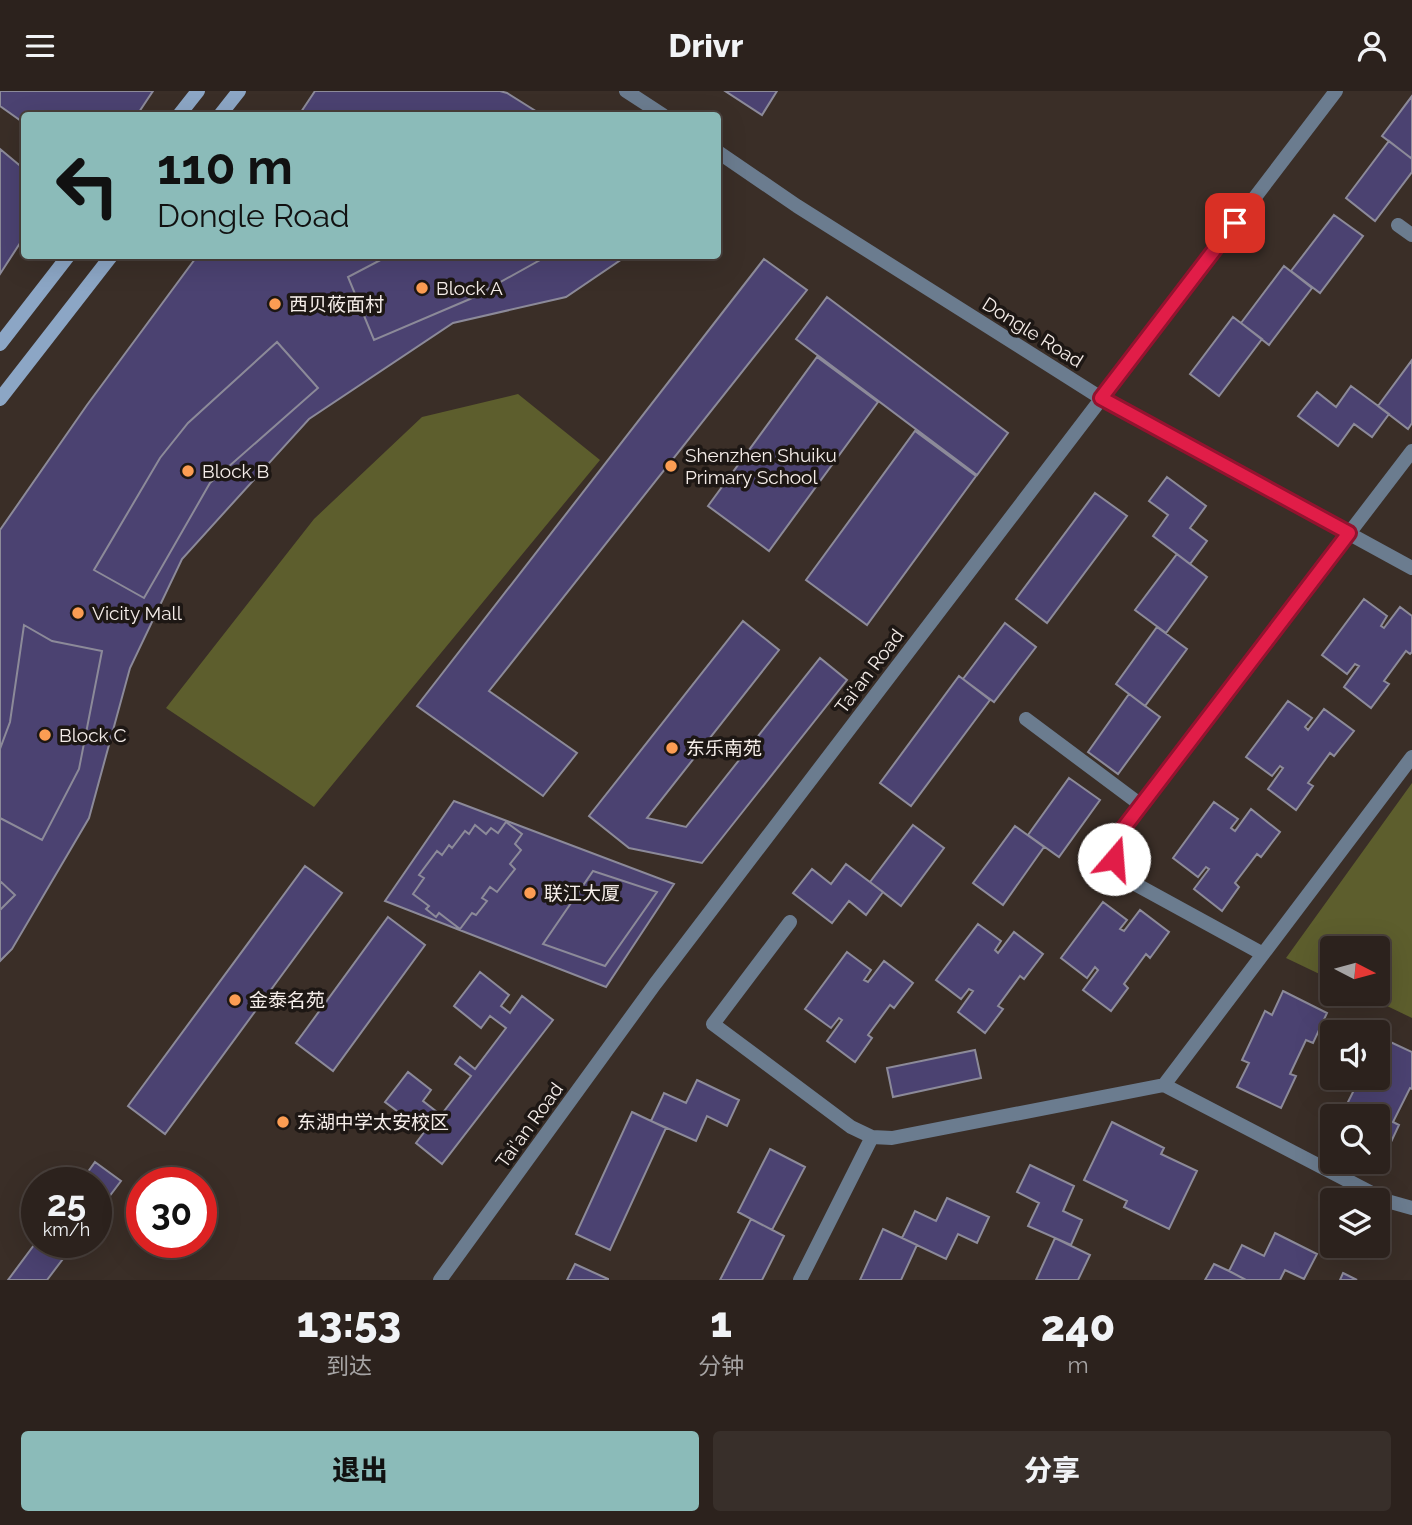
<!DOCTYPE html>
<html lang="zh">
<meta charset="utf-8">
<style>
body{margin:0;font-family:Raleway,"Noto Sans SC",sans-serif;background:#382f2a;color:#f1f3f6;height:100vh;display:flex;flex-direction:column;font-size:26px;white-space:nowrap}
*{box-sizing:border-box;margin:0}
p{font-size:23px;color:#a6a4a4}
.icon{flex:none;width:38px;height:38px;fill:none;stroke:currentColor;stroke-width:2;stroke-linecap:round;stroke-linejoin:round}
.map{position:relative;height:1189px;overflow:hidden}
.side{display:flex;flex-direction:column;background:#2c221d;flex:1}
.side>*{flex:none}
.hud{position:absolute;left:21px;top:21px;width:700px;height:147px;border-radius:7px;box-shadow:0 7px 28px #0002,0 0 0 2px #483f3b;background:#8bbbb9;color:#111;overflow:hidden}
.needle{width:46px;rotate:96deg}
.fabs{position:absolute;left:1320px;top:845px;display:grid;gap:14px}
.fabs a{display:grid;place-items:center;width:70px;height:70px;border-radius:7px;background:#2c221d;box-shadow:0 7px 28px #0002,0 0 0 2px #483f3b;font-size:35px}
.speed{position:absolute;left:21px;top:1076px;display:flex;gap:14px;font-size:35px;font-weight:700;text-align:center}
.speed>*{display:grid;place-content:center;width:91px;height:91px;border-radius:50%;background:#2c221d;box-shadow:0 7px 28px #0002,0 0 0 2px #483f3b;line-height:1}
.speed small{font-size:18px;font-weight:400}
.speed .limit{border:10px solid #d22;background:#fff;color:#111}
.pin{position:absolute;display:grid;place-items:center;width:60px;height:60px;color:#fff;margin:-30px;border-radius:14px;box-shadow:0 4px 10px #0006}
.me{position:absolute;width:77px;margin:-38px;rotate:18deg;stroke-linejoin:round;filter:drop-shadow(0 0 5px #0008)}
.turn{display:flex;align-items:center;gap:24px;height:147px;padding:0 21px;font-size:32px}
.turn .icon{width:91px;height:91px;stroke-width:2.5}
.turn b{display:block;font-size:49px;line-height:60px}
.eta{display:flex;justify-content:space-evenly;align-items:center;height:119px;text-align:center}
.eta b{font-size:42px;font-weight:800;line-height:49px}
.cta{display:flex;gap:14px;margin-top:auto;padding:14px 21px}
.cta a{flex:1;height:80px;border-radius:7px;background:#8bbbb9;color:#111;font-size:28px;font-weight:800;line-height:80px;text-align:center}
.cta a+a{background:#382f2a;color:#f1f3f6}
header{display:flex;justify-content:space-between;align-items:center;height:91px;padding:0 21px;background:#2c221d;font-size:32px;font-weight:800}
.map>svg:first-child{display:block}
</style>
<header><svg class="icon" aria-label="menu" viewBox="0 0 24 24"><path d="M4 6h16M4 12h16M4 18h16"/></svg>Drivr<svg class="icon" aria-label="person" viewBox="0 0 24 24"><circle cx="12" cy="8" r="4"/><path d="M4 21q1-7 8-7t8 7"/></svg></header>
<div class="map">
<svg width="1412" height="1189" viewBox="0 0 1412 1189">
<rect width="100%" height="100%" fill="#3a2e27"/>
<path fill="#5d5e2d" d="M518 303 600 369 314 716 166 617 314 428 422 326Z
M1412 692V927L1362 903H1377V858H1332V889L1286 867Z"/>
<path fill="#4b4271" stroke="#8c8a99" stroke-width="2" d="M0 0H153L137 24H24V32L0 15Z
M315 0H500L507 2 542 24H299Z
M725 0H777L762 24Z
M1412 5V65L1411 67 1382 45Z
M1389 50 1412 68V81L1375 130 1346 107Z
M0 58 24 78V146L0 183Z
M1334 124 1363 145 1320 202 1291 180Z
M198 164H628L566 206 453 232 309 328 182 468 130 577 89 727 12 858 0 870V439L87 314Z
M390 164H549L470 208 374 249 348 186Z
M764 168 807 199 489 600 577 662 543 705 417 615Z
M1284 175 1312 197 1269 254 1241 232Z
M827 206 1008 342 977 384 796 248Z
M1233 226 1262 248 1219 305 1190 283Z
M277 251 318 297 210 392 144 507 94 479 160 367 188 332Z
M817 266 878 311 769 460 708 415Z
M1412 269V332L1408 338 1378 315Z
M1351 295 1389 323 1372 346 1354 333 1338 355 1298 325 1317 301 1336 316Z
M915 340 976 385 867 534 806 489Z
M1167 386 1206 415 1190 437 1207 450 1190 473 1153 445 1168 424 1149 410Z
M1095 402 1127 425 1047 532 1016 508Z
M1177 463 1207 486 1166 542 1135 519Z
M1364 508 1387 525 1381 535 1384 537 1400 516 1412 525V561L1410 563 1406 560 1384 590 1389 593 1371 617 1344 596 1359 575 1355 573 1347 583 1322 564Z
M743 530 779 559 647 727 686 736 820 567 847 589 702 772 629 757 589 725Z
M1005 532 1036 556 994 611 963 588Z
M24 534 52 550 102 560 79 678 42 749 0 727V658L10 631Z
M1157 536 1187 558 1145 615 1116 593Z
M959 585 990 609 911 715 880 692Z
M1129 603 1160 626 1118 683 1088 661Z
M1288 610 1312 627 1305 636 1308 639 1324 618 1354 640 1334 665 1330 662 1308 692 1313 695 1296 719 1268 698 1283 677 1280 675 1272 685 1246 666Z
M1069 687 1100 709 1059 766 1028 744Z
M454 710 674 793 606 896 385 810Z
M1214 711 1238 728 1231 737 1235 740 1251 718 1280 741 1261 766 1257 763 1235 792 1239 796 1222 820 1194 798 1209 778 1206 776 1198 786 1173 767Z
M506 731 522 743 515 753 521 759 510 773 515 778 497 801 490 796 482 807 487 810 476 824 472 822 460 838 439 822 436 826 426 818 429 815 413 803 424 787 419 784 437 760 442 764 449 754 452 757 465 740 469 743 475 734 486 743 491 737 498 742Z
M913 734 944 757 901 815 870 791Z
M1015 735 1044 756 1003 814 973 792Z
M846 773 883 801 866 824 849 810 832 832 793 802 812 778 831 793Z
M305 775 342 802 165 1043 128 1015Z
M593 780 657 801 605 875 543 853Z
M0 790 15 804 0 819Z
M1103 811 1127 829 1120 838 1124 840 1140 819 1169 841 1150 867 1146 863 1124 893 1128 897 1111 920 1083 899 1098 879 1095 876 1087 887 1061 867Z
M388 826 425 854 333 980 296 952Z
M978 833 1001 850 995 859 998 862 1014 841 1043 863 1024 888 1020 885 998 915 1003 918 985 942 958 921 973 900 969 898 961 908 936 889Z
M847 861 871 879 864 889 868 891 884 870 913 892 894 917 890 914 868 944 872 947 855 971 827 950 842 929 839 927 831 937 805 918Z
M480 881 509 904 501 915 510 922 522 905 553 929 442 1073 416 1052 428 1036 417 1027 413 1032 385 1011 408 981 431 999 423 1010 441 1024 471 985 455 973 460 966 475 978 506 937 490 925 481 937 454 915Z
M1283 900 1327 922 1313 952 1306 949 1290 983 1296 985 1281 1017 1237 996 1249 972 1242 969 1265 920 1272 924Z
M1386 949 1412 961V998L1410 997 1393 1031 1399 1034 1384 1066 1377 1063V1026H1350L1352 1020 1345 1017 1360 987H1377V968Z
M975 959 981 987 893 1006 887 977Z
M697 989 739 1009 727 1035 707 1025 696 1050 651 1030 664 1002 686 1012Z
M632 1021 666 1037 610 1159 576 1143Z
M1112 1031 1164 1057 1161 1063 1197 1080 1169 1138 1124 1116 1127 1110 1084 1089Z
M770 1058 805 1076 772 1139 738 1121Z
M95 1071 121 1090 96 1123V1092H80Z
M1030 1074 1074 1095 1063 1120 1082 1129 1071 1154 1028 1135 1039 1112 1017 1101Z
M947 1107 989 1126 977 1152 958 1143 946 1168 902 1147 915 1120 936 1130Z
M751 1128 784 1145 762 1189H720Z
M883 1138 917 1154 901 1189H860Z
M1275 1142 1317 1163 1304 1188 1285 1179 1280 1189H1246L1229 1180 1242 1154 1264 1165Z
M1055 1147 1090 1164 1078 1189H1036Z
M37 1150V1152H75L47 1189H8Z
M575 1173 608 1188V1189H567Z
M1214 1173 1229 1180 1246 1189H1205Z
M1343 1182 1357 1189H1340Z"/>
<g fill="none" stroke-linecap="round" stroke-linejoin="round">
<path stroke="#6b7c8f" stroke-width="14" d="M1398 134 1412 144
M1101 307 1412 477
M1026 628 1141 714
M790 831 713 933 851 1036 872 1046 892 1047 1164 994 1387 1110 1412 1117
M1263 863 1126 788C1112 773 1111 762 1119 743L1412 360
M1164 994 1412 666
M800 1189 872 1046"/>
<path stroke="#6b7c8f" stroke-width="14" d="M626 0 663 24
M718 61 797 115 1101 307
M440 1189 655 893 1336 0"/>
<path stroke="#8ca6c5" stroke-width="14" d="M179 24 198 0
M220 24 239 0
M0 253 69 164
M0 308 112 164"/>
</g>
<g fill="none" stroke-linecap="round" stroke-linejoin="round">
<defs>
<path id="route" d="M1114 768V755L1119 743 1349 442 1101 307 1235 132"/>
</defs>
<use href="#route" stroke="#92132f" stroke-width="18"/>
<use href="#route" stroke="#e11d48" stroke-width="12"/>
</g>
<g fill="#fc9d53" stroke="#1d1714" stroke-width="2.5">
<circle cx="422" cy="197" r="7"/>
<circle cx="275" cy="213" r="7"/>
<circle cx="671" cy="375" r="7"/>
<circle cx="188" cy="380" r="7"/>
<circle cx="78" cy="522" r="7"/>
<circle cx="45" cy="644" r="7"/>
<circle cx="672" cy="657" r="7"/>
<circle cx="530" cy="802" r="7"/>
<circle cx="235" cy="909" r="7"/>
<circle cx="283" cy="1031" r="7"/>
</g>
<g text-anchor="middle" stroke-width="7" stroke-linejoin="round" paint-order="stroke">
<g font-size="19" fill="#f5ede9" stroke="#1d1714" text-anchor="start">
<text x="436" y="204">Block A</text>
<text x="289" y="220">西贝莜面村</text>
<text x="685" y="371">Shenzhen Shuiku<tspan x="685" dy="22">Primary School</tspan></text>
<text x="202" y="387">Block B</text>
<text x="92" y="529">Vicity Mall</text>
<text x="59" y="651">Block C</text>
<text x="686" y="664">东乐南苑</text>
<text x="544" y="809">联江大厦</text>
<text x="249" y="916">金泰名苑</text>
<text x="297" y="1038">东湖中学太安校区</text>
</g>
<g font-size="19" fill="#f5ede9" stroke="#1d1714">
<text transform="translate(1033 241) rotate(32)" y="7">Dongle Road</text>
<text transform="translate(869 580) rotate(-53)" y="7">Tai'an Road</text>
<text transform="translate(529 1034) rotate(-54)" y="7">Tai'an Road</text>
</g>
</g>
</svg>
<div class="fabs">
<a><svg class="needle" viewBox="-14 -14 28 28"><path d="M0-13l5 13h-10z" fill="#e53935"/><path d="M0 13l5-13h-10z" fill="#a6a4a4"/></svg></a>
<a><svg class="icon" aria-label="sound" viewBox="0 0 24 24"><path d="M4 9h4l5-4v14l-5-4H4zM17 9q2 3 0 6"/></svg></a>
<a><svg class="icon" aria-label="search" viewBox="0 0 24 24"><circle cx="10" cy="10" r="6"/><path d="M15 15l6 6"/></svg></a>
<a><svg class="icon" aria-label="layers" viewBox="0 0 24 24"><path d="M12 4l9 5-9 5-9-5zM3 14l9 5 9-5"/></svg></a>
</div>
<div class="speed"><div>25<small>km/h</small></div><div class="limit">30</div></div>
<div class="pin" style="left:1235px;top:132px;background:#d93025"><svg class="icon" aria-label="arrive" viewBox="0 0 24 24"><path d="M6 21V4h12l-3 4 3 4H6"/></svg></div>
<svg class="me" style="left:1114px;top:768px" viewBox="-20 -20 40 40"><circle r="19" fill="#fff"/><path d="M0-13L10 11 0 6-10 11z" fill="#e11d48"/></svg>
<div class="hud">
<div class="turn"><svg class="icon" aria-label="left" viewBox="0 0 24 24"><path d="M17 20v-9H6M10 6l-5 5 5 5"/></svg><div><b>110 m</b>Dongle Road</div></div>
</div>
</div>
<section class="side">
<div class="eta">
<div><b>13:53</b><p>到达</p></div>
<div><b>1</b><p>分钟</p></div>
<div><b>240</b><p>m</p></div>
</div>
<div class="cta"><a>退出</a><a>分享</a></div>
</section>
